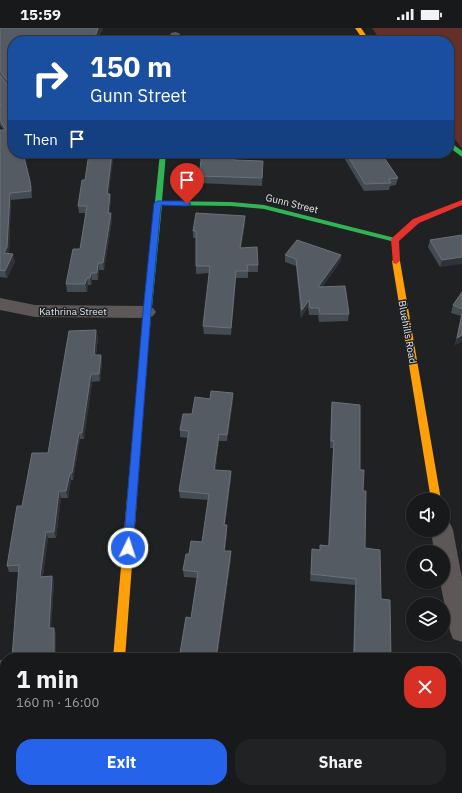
<!DOCTYPE html>
<meta charset="utf-8">
<style>
body{margin:0;font-family:"IBM Plex Sans",sans-serif;background:#202223;color:#f1f3f6;height:100vh;display:flex;flex-direction:column;font-size:15px;white-space:nowrap}
*{box-sizing:border-box;margin:0}
p{font-size:13px;color:#9ea0a2}
.icon{flex:none;width:22px;height:22px;fill:none;stroke:currentColor;stroke-width:2;stroke-linecap:round;stroke-linejoin:round}
.map{position:relative;flex:1;overflow:hidden}
.drawer{position:absolute;left:0px;top:625px;width:462px;height:140px;display:flex;flex-direction:column;background:#17191a;border-radius:16px 16px 0 0;box-shadow:0 1px 3px #0004,0 0 0 1px #363839}
.drawer>*{flex:none}
.banner{position:absolute;left:8px;top:8px;width:446px;height:122px;border-radius:16px;box-shadow:0 1px 3px #0004,0 0 0 1px #363839;background:#1a4fa0;color:#fff;overflow:hidden}
.buttons{position:absolute;left:406px;top:465px;display:grid;gap:8px}
.buttons a{display:grid;place-items:center;width:44px;height:44px;border-radius:50%;background:#17191a;box-shadow:0 1px 3px #0004,0 0 0 1px #363839;font-size:20px}
.pin{position:absolute;display:grid;place-items:center;width:34px;height:34px;color:#fff;margin:-41px -17px;border-radius:50% 50% 50% 0;rotate:-45deg;box-shadow:0 0 4px #0007}
.pin .icon{rotate:45deg}
.me{position:absolute;width:44px;margin:-22px;rotate:4deg;stroke-linejoin:round;filter:drop-shadow(0 0 3px #0008)}
.turn{display:flex;align-items:center;gap:14px;height:84px;padding:0 16px;font-size:18px}
.turn .icon{width:52px;height:52px;stroke-width:2.5}
.turn b{display:block;font-size:28px;line-height:34px}
.then{display:flex;align-items:center;height:38px;padding:0 16px;background:#0003;gap:8px;font-size:15px}
.round{display:grid;place-items:center;flex:none;width:42px;height:42px;border-radius:16px;background:#202223}
.summary{display:flex;align-items:center;justify-content:space-between;height:68px;padding:0 16px}
h1{font-size:24px;font-weight:700;line-height:30px}
.action{display:flex;gap:8px;margin-top:auto;padding:8px 16px}
.action a{flex:1;height:46px;border-radius:16px;background:#2563eb;color:#fff;font-size:16px;font-weight:700;line-height:46px;text-align:center}
.action a+a{background:#202223;color:#f1f3f6}
.status{display:flex;justify-content:space-between;align-items:center;height:28px;padding:0 20px;background:#17191a;direction:ltr}
.status svg{height:11px;fill:currentColor}
.map>svg:first-child{display:block}
</style>
<div class="status"><b>15:59</b><svg viewBox="0 0 49 12"><path d="M0 12V9h3v3zM5 12V6h3v6zM10 12V3h3v9zM15 12V0h3v12zM26 1h20v11H26zM47 4h2v5h-2z"/></svg></div>
<div class="map">
<svg width="462" height="765" viewBox="0 0 462 765">
<rect width="100%" height="100%" fill="#1f2123"/>
<path fill="#622f29" d="M372 0H462V121L449 103V13H381Z"/>
<g fill="none" stroke-linecap="round" stroke-linejoin="round">
<path fill="#5e5757" fill-rule="evenodd" d="M175 4 179 5 181 8 180 13H168L171 5Z
M0 270 35 277 147 278 153 280 156 284 153 288 147 290 35 289 0 282Z
M443 493 450 495 453 502 462 550V614L453 611 450 603 440 554H443V524H434L431 502H443Z
M95 760H123L122 765H94Z"/>
<path fill="#30b455" fill-rule="evenodd" d="M449 113 462 123V129L449 119Z
M160 125H166L162 173 231 174 264 177 395 210 399 212 395 214 264 181 231 178 162 177 149 310 145 313 142 312 141 310Z"/>
<path fill="#ff9f0a" fill-rule="evenodd" d="M355 0H361L370 13H364Z
M396 230 400 233 441 472H431L392 233Z
M132 466 135 467 137 470 125 630H113L127 470 129 467Z"/>
<path fill="#e5322d" fill-rule="evenodd" d="M462 172V177L419 195 399 213 400 233 396 236 393 235 391 212 392 210 413 191Z
M145 307 149 310 137 470 135 473 132 474 129 473 127 470 141 310Z"/>
</g>
<path fill="#434b53" d="M0 0H103L98 12 13 13V125L24 130 32 160V170L11 172 9 226 15 233 7 250 0 249V102H4L0 97Z
M200 125H236L235 132 263 140 262 158 199 155V148L201 132H200Z
M341 125H381L398 150 396 157 390 158 389 162 364 163Z
M85 152 109 166H110L111 173 109 185 112 192 104 242H99L98 252H92L91 257H88L87 264H67L66 256 80 221 86 185H79L78 178Z
M245 188V195L241 220 258 237V244H248V250H236L231 307 204 306 203 298 209 245 196 246V210H193V203Z
M462 207 440 239 428 219 430 212Z
M285 227H341L340 234 322 259 349 286 348 293 319 294 318 287H309L308 279 301 290 296 238 285 234Z
M462 264V313L455 317 461 288 451 285 453 277Z
M96 302 98 310 96 327H101L102 334 100 353 92 354 84 411H80L73 452H71L68 470H61L56 510H48L43 548H52L54 554 51 600H54L56 606V630L19 544H9L7 538 22 478 48 425Z
M233 365V372L227 413H219L215 442 231 450 225 497 227 504 225 523 231 530 217 630H180V625L191 590 197 550 184 549 183 542 189 526 202 514 208 472 180 470 179 463 188 410 180 409V402L192 386 210 371Z
M332 374 360 442 363 463 365 520 381 571 391 630H353L355 557 310 553 312 521 320 522V517L328 518 333 420H330L331 381Z
M5 632V695L0 696V633Z
M353 760H393V762L398 765H354Z"/>
<path fill="#2d3339" d="M98 0H103L98 13 94 12Z
M112 125H114L108 173 107 166Z
M235 125H236L234 139V132Z
M30 153 32 160V170L31 163Z
M10 165 11 172 9 226 4 225Z
M110 166 111 173 108 192V185Z
M111 185 112 192 104 242 103 235Z
M245 188V195L240 227V220Z
M13 226 15 233 7 250 5 243Z
M341 227 340 234 317 266 318 259Z
M462 229V236L440 239 442 232Z
M98 235 99 242 98 252 97 245Z
M236 243V250L231 307V300Z
M91 245 92 252 91 257 90 250Z
M87 250 88 257 87 264 85 256Z
M309 272 308 279 301 290 302 282Z
M96 302 98 310 95 334 94 327Z
M462 307V313L455 317 457 310Z
M101 327 102 334 100 353 99 346Z
M91 346 92 354 84 411 82 405Z
M233 365V372L227 413V407Z
M79 405 80 411 73 452 72 445Z
M219 406V413L215 449 214 442Z
M231 443V450L224 503V497Z
M70 445 71 452 68 470 66 463Z
M59 463 61 470 56 510 54 504Z
M227 497V504L224 529V523Z
M46 504 48 510 42 555 40 549Z
M231 523V530L217 630H216Z
M52 548 54 554 51 606 49 600Z
M54 600 56 606V630H54Z"/>
<path fill="#545b63" stroke="#6b7178" d="M0 0H98L94 12H115V13H13V60L0 43Z
M269 11 305 13H269Z
M0 47 13 66V125H23L30 153 31 163 10 165 7 219 4 225 13 226 5 243 0 242V102H6L0 92V78H1L0 75Z
M89 125H112L107 166H110L108 185H111L103 235H98L97 245H91L90 250H87L85 256H66L73 221H80L87 178H78L82 152H85Z
M200 125H235L234 132 263 133 262 150 199 148 202 125Z
M346 125H381L398 150 389 151 391 155 365 156Z
M196 185 245 188 240 220 257 219 258 237H247L248 243H236L231 300 203 298 210 238H196V203H193Z
M462 207V229L442 232 430 212Z
M297 212 341 227 318 259 345 258 349 286H320L319 280H310L309 272 302 282 296 231 285 227Z
M462 264V281L453 277Z
M462 286V307L457 310Z
M96 302 94 327H101L99 346H91L82 405H79L72 445H70L66 463H59L54 504H46L40 549 52 548 49 600H54V630H12L19 537 7 538 17 478H22L32 425H48L69 303Z
M211 363 233 365 227 407 219 406 214 442 231 443 224 497H227L224 523H231L216 630H189V626L180 625 186 589 191 590 198 544 183 542 186 526H189L191 513 202 514 209 466 179 463 189 403 180 402 183 386H192L195 369 210 371Z
M332 374 360 377V442H364L363 463H366L365 520 380 522 381 571 390 572 391 630H354L356 551 311 546 312 521 320 522V517L329 518 334 413H331Z
M5 632V689L0 690V633Z
M5 742V760H26L27 765H0V744Z
M185 760H224V765H184Z
M355 760H393V762H398V765H356Z"/>
<path fill="#2563eb" stroke="#184099" d="M158 173H187L191 176 187 178 161 177 151 284 133 520 132 523 128 524 124 523 123 520 143 284 154 175Z"/>
<g text-anchor="middle" stroke-width="3" stroke-linejoin="round" paint-order="stroke">
<g font-size="10" fill="#e4e6e9" stroke="#1e2124">
<text transform="translate(292 175) rotate(14)" y="4">Gunn Street</text>
<text x="73" y="287">Kathrina Street</text>
<text transform="translate(408 304) rotate(80)" y="4">Bluehills Road</text>
</g>
</g>
</svg>
<div class="buttons">
<a><svg class="icon" aria-label="sound" viewBox="0 0 24 24"><path d="M4 9h4l5-4v14l-5-4H4zM17 9q2 3 0 6"/></svg></a>
<a><svg class="icon" aria-label="search" viewBox="0 0 24 24"><circle cx="10" cy="10" r="6"/><path d="M15 15l6 6"/></svg></a>
<a><svg class="icon" aria-label="layers" viewBox="0 0 24 24"><path d="M12 4l9 5-9 5-9-5zM3 14l9 5 9-5"/></svg></a>
</div>
<div class="pin" style="left:187px;top:176px;background:#d93025"><svg class="icon" aria-label="arrive" viewBox="0 0 24 24"><path d="M6 21V4h12l-3 4 3 4H6"/></svg></div>
<svg class="me" style="left:128px;top:520px" viewBox="-20 -20 40 40"><circle r="17" fill="#2563eb" stroke="#fff" stroke-width="3"/><path d="M0-11L8 9 0 5-8 9z" fill="#fff"/></svg>
<div class="banner">
<div class="turn"><svg class="icon" aria-label="right" viewBox="0 0 24 24"><path d="M7 20v-9h11M14 6l5 5-5 5"/></svg><div><b>150 m</b>Gunn Street</div></div>
<div class="then">Then<svg class="icon" aria-label="arrive" viewBox="0 0 24 24"><path d="M6 21V4h12l-3 4 3 4H6"/></svg></div>
</div>
<section class="drawer">
<div class="summary"><div><h1>1 min</h1><p>160 m · 16:00</p></div><a class="round" style="background:#d93025;color:#fff"><svg class="icon" aria-label="close" viewBox="0 0 24 24"><path d="M6 6l12 12M18 6L6 18"/></svg></a></div>
<div class="action"><a>Exit</a><a>Share</a></div>
</section>
</div>
